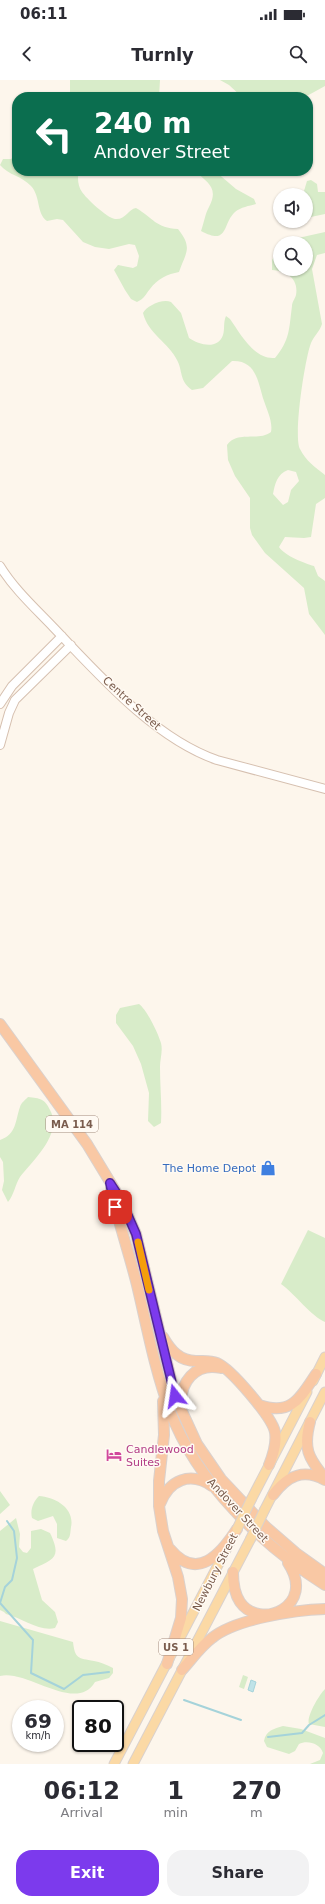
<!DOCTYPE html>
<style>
body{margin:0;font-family:"DejaVu Sans",sans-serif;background:#f2f2f3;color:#2b2b33;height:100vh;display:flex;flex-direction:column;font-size:15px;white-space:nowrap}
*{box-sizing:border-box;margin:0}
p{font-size:13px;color:#7c7c81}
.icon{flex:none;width:22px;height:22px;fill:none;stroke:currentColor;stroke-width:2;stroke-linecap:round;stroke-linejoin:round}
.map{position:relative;height:1684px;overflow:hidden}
.sheet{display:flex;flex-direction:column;background:#fff;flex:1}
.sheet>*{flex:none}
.guide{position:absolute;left:12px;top:12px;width:301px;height:84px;border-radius:16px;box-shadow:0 1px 3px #0004;background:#0b6e4f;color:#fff;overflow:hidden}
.tools{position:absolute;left:273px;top:108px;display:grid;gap:8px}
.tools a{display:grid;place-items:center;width:40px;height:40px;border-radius:50%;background:#fff;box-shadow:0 1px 3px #0004;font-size:20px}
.speed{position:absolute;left:12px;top:1620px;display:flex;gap:8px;font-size:20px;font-weight:700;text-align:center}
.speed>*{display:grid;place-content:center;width:52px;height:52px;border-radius:50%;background:#fff;box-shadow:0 1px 3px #0004;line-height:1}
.speed small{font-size:10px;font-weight:400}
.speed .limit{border:2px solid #111;border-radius:6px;background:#fff;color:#111}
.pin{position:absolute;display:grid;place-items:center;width:34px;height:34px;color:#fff;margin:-17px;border-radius:8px;box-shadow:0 2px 6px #0006}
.me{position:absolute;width:44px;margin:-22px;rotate:345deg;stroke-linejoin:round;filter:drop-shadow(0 0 3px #0008)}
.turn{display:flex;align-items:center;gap:14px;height:84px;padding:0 16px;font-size:18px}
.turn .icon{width:52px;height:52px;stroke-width:2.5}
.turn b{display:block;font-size:28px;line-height:34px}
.eta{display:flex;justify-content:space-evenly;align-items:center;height:68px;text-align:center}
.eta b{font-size:24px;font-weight:700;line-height:28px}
.primary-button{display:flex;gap:8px;margin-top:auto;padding:8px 16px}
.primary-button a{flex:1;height:46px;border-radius:16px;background:#7c3aed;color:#fff;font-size:16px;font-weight:700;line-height:46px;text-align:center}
.primary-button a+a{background:#f2f2f3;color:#2b2b33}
.status{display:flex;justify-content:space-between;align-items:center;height:28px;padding:0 20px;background:#fff;direction:ltr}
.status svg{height:11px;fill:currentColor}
header{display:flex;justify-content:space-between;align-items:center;height:52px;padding:0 16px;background:#fff;font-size:18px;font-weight:700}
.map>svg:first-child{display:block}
</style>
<div class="status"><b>06:11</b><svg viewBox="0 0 49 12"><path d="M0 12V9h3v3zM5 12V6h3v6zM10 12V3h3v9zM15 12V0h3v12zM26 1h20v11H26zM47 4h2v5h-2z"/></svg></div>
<header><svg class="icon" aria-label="back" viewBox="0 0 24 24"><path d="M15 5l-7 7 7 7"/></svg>Turnly<svg class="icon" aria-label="search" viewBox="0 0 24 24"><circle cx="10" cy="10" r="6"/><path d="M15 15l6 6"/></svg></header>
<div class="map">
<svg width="325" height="1684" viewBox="0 0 325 1684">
<rect width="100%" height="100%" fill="#fdf6ec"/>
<path fill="#d8ecc9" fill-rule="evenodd" d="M70 0H160L159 17H70Z
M220 0H325V6L305 17H242L229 5Z
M17 74V91H79C77 98 78 106 82 112 86 118 107 138 115 139 126 140 128 129 136 128 153 138 156 148 178 149 193 168 186 172 179 192 168 194 157 199 150 209 145 215 145 218 137 222L131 219 125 210 114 190 118 185 133 188 137 186 139 176 135 165 129 164 109 169 95 167 83 162 63 140 57 139 47 141C36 133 41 117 31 106 22 96 8 95 0 85L3 79H11Z
M195 91H215L236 109 254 119 256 124C249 126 241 127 235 132 222 144 229 166 201 151 204 143 205 134 209 127 219 108 208 103 195 91Z
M311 100 317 104 318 112H325V134L306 138V115H288L304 111 307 101Z
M325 152V173L317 175 312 189 322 244C320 251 314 256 311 263 305 278 293 356 300 369 306 381 315 387 325 395V418L316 424 311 457 304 458 285 457 279 467C285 476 304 483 314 486L318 496 325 501V555L309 534 304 508 265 473 252 455 250 448V418L235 396 228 380 227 365C238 350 258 362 271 352 273 342 267 330 264 321 258 303 257 280 232 281L203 308 192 310C179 301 183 291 177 280 169 263 148 254 143 233 146 226 163 218 171 222L181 233 189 258C199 265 218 270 223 255 225 249 223 243 226 236L230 239C240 253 254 280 275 278 290 260 289 249 292 226 292 222 295 219 296 215 299 198 286 191 272 190V180L280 168V189H306V163H285L290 158H298ZM288 390 296 392 299 401 291 410 288 422 283 425 273 414C275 404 277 394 288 390Z
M139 924C147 930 158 953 161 963 163 971 160 979 160 987 160 1006 162 1024 161 1043L154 1047 148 1041 149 1013 141 984 133 966 116 943V935L120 928Z
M28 1017C40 1018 45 1019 50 1030 63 1054 33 1080 20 1097 15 1105 14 1115 8 1122L2 1110 4 1101 3 1082 0 1077V1060C17 1054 15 1041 20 1027 21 1023 25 1020 28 1017Z
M308 1150 325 1158V1242C312 1237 295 1214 281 1204Z
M0 1411 10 1425 0 1434Z
M39 1416C55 1417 75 1428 71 1447 70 1453 71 1457 66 1461L57 1458V1444L53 1436 38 1441 32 1438C30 1430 33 1422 39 1416Z
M16 1438 20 1454 19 1467 23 1472 27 1473 31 1468V1451L41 1449 50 1453C62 1478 54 1479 33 1489L42 1520 55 1532 58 1542 55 1548C40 1552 22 1538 6 1534L4 1532 0 1530V1451Z
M0 1541 73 1562C75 1579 78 1578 94 1581 100 1582 107 1585 113 1588V1593L109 1598 95 1602C76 1634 27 1589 0 1596Z
M243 1595 248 1597 244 1609 239 1607Z
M325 1609V1647L309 1644C306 1637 319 1615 325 1609Z
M283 1646 301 1649 325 1658V1684H310L320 1680 323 1673C320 1663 307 1660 299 1664L295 1671 289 1674 267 1667 264 1661C266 1650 274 1649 283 1646Z"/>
<path fill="#bfe3e8" stroke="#a5d3da" d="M251 1600 256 1602 253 1612 248 1610Z"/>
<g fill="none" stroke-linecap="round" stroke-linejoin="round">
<path stroke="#a5d3da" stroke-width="2" d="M7 1441 14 1451 17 1478 12 1500 5 1507 0 1523 33 1560 31 1593 64 1609 83 1595 109 1592
M184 1620 241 1640
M268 1657 302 1653 309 1645 325 1635"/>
<defs>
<path id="secondary" d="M0 486C14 509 36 529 54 548 100 596 154 658 217 680L325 709
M0 624 12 606 62 556
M0 665 9 633 15 620 71 565"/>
<path id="primary" d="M313 1301 325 1277
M252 1418 307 1312
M265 1429 325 1312
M114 1684 229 1464
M133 1684 250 1460"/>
<path id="trunk" d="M0 944 87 1064 121 1120 136 1154 175 1316 197 1364 221 1399 266 1447 296 1473 325 1494
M111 1109C118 1141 129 1173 137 1205 147 1247 155 1291 170 1331 197 1403 262 1465 325 1505
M163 1257C171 1271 180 1281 196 1281 203 1281 210 1280 217 1283 231 1289 272 1337 275 1352 277 1364 273 1375 269 1385
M163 1321 164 1355 159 1401V1426L163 1451 178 1497 182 1519 181 1538 167 1584
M259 1325C292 1336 300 1318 316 1294
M182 1326C179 1303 195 1282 221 1288
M310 1342C303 1368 308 1378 325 1398
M273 1415C287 1396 303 1388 325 1400
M160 1424C169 1400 190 1391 212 1406
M170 1469C197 1502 221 1474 237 1449
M233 1492C233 1503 234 1513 240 1522 260 1551 317 1526 288 1483
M182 1590C192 1579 200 1567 212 1558 235 1539 295 1530 325 1529"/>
</defs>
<use href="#secondary" stroke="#d6c0b0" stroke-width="10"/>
<use href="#primary" stroke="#dad1cd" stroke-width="11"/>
<use href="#trunk" stroke="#dad1cd" stroke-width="12"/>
<use href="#secondary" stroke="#fff" stroke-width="8"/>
<use href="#primary" stroke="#fbd9a5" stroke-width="9"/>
<use href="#trunk" stroke="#f9c8a4" stroke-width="10"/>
<defs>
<path id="primary-bridge" d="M237 1449 252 1418
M250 1460 265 1429"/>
</defs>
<use href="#primary-bridge" stroke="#dad1cd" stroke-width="11" stroke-linecap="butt"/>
<use href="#primary-bridge" stroke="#fbd9a5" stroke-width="9"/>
</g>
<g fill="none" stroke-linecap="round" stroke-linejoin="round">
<defs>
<path id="route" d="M115 1127 110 1103 121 1120 136 1154 175 1316"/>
</defs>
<use href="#route" stroke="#51269a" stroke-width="10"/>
<use href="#route" stroke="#7c3aed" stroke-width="7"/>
<path stroke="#f59e0b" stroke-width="7" d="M138 1162 149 1210"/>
</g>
<defs>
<symbol id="shop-bare" viewBox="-9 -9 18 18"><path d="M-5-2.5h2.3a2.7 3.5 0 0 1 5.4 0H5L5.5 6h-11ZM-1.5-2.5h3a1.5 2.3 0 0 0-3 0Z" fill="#3f7fe0" stroke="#fffaf3" stroke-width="2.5" paint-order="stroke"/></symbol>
<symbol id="hotel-bare" viewBox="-9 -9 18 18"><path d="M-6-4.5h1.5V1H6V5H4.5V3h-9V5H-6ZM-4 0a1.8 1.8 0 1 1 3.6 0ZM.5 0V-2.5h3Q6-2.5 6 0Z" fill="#d1479c" stroke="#fffaf3" stroke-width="2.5" paint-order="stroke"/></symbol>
</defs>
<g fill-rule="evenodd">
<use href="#shop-bare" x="257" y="1077" width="22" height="22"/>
<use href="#hotel-bare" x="103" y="1364" width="22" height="22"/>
</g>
<g text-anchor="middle" stroke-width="3" stroke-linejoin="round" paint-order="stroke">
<g fill="#fffaf3" stroke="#a28b7f" stroke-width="1">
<rect x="46" y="1036" width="52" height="16" rx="3"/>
<rect x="159" y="1559" width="34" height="16" rx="3"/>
</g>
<g font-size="10" font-weight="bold" fill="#7a5c4d">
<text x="72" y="1048">MA 114</text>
<text x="176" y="1571">US 1</text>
</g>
<g font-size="11" fill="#7a5c4d" stroke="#fffaf3">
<text transform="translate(132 623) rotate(42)" y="4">Centre Street</text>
<text transform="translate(238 1430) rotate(47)" y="4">Andover Street</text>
<text transform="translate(215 1492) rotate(-63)" y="4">Newbury Street</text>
</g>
<g font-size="11" fill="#366cbe" stroke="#fffaf3" text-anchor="end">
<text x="256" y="1092">The Home Depot</text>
</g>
<g font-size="11" fill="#b23c85" stroke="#fffaf3" text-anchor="start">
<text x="126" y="1373">Candlewood<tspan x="126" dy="13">Suites</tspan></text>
</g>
</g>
</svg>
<div class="tools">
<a><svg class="icon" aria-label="sound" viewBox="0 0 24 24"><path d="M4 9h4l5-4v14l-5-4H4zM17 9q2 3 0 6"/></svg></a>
<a><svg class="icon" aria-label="search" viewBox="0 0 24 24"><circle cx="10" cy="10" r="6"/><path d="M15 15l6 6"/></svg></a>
</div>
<div class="speed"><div>69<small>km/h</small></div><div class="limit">80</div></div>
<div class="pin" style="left:115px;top:1127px;background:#d93025"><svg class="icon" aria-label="arrive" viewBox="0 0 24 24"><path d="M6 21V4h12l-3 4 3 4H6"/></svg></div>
<svg class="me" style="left:175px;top:1316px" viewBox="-20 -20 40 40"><path d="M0-17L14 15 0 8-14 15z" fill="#7c3aed" stroke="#fff" stroke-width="4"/></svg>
<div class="guide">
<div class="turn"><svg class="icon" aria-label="left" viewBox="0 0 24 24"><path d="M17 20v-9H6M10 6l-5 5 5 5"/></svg><div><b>240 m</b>Andover Street</div></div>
</div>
</div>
<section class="sheet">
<div class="eta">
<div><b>06:12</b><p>Arrival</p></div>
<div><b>1</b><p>min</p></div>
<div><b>270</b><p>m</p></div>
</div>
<div class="primary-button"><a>Exit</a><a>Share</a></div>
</section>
